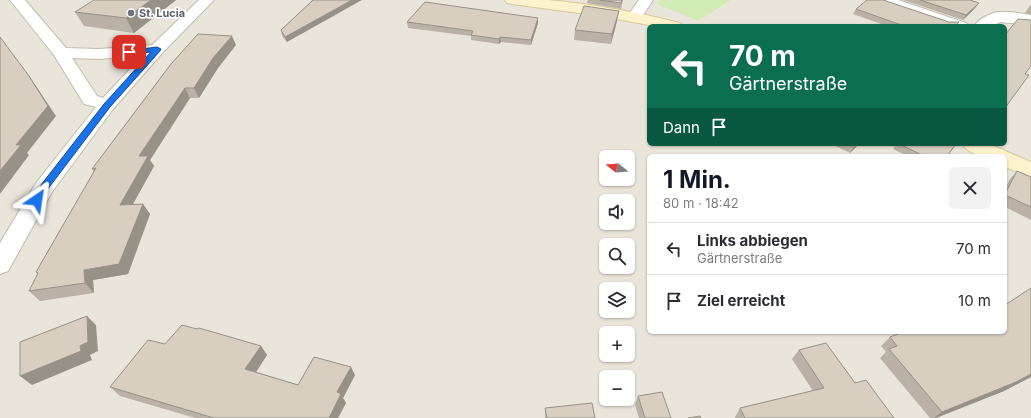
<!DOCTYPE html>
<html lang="de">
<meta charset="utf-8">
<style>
body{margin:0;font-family:Inter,sans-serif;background:#f2f2f3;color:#2b2b33;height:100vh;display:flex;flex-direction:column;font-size:15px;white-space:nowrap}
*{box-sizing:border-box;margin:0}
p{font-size:13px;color:#7c7c81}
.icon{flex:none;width:22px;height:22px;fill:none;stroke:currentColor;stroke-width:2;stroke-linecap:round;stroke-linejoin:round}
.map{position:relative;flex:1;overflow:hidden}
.side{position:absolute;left:647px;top:154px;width:360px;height:180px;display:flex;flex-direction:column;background:#fff;border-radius:6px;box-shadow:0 1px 3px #0004}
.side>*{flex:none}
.guide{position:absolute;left:647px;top:24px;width:360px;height:122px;border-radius:6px;box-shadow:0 1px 3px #0004;background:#0b6e4f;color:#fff;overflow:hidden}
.needle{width:26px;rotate:287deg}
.buttons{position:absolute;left:599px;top:150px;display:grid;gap:8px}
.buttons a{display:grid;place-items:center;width:36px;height:36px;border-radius:6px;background:#fff;box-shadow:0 1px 3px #0004;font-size:20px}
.pin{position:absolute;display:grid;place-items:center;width:34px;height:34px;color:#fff;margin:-17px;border-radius:8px;box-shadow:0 2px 6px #0006}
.me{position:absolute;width:44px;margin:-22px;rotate:32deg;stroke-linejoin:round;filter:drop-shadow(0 0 3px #0008)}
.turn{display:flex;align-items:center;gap:14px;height:84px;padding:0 16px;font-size:18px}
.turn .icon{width:52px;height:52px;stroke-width:2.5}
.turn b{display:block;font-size:28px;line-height:34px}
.then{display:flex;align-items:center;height:38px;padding:0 16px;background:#0003;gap:8px;font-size:15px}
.round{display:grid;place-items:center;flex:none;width:42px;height:42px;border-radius:6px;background:#f2f2f3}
.head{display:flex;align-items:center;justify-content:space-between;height:68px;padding:0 16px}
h1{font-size:24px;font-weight:700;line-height:30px;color:#111827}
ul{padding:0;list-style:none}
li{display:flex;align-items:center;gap:12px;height:52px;padding:0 16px;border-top:1px solid #e1e1e2}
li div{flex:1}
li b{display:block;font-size:15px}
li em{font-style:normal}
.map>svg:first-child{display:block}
</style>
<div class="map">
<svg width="1031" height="418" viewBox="0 0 1031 418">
<rect width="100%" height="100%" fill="#f6f3ec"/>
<path fill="#eae5da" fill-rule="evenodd" d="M0 0H660L658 3 699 21 731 0H1031V418H0ZM649 26H1005V144H649ZM649 156H1005V332H649ZM606 157H628V179H606ZM606 201H628V223H606ZM606 245H628V267H606ZM606 289H628V311H606ZM606 333H628V355H606ZM606 377H628V399H606Z"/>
<path fill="#d2eab5" d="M660 0H731L699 21 657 4Z"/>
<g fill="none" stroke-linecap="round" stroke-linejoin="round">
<defs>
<path id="minor" d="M10 0H25L66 48 99 49 152 45 199 0H214L163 52 113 109 52 192 8 271 0 274V243L36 183 96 107 84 104 54 55ZM143 55 103 98 97 96 72 58 99 59Z
M639 0H653L640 20 635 22 630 20 627 17Z
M877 0H898L966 23 969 26H946L879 3Z
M997 12H1011L1031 15V25L1000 22 993 26H974C979 19 989 14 997 12Z"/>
<path id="secondary" d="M505 0C519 0 534 0 548 0 592 4 637 12 680 23L683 26H655L594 15 512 4 507 3Z
M962 144H989L1031 162V177L1005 167V156C991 156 971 158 962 144Z"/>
</defs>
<use href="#minor" stroke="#c2bbae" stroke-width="2"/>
<use href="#secondary" stroke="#d6c79b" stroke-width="2"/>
<use href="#minor" fill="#fff" fill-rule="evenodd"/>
<use href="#secondary" fill="#fff3cd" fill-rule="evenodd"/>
</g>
<path fill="#bab2a6" d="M94 0H176L134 33 84 26 75 12Z
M313 0 287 42 282 36 281 30Z
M588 0H623L621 9 587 3Z
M903 0H970L979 3 975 8 963 20Z
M1031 5V14L1025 13 1029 7Z
M856 9 957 26H887L853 14Z
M538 18V23L531 45 501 42 499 44 471 40V36L408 28 407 22Z
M617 21 611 44 574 40 575 30Z
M236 45 218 68 199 98H190L150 160 154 166 133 204H143L150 214 128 274 93 280 94 293 40 301 29 291 38 274 36 272 94 172 92 169 171 64Z
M831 144H859L850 153Z
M897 144H957L947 156H907L893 149Z
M1017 171 1031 177V220L1005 207V188L1010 179Z
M1031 288V377L1004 391 936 418H930L880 358 886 352 881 346 890 337 1005 332Z
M165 344 261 346 267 355 256 372 298 385 355 375 343 398 346 403 338 418H195L120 396 110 387Z
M799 350 855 383 894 418H735V417L740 408 813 391 792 359Z
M638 396 671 418H639L635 405Z
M545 408 595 418H545Z"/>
<path fill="#979187" d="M151 0H176L134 33 126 18Z
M352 0H362L287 42 285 37Z
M979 3 975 8 963 20 966 15Z
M619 11 617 21 611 44 612 34Z
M538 18V23L531 45V40Z
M232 36 236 45 218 68 199 98 194 88 213 58Z
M500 37 501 42 499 44V39Z
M29 76 36 86 56 116 27 153 29 155 0 194V171L16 145Z
M185 88 190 98 150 160 154 166 127 215 120 205 139 156Z
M856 144H859L850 153Z
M143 204 150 214 128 274 93 280 94 293 85 283 84 270Z
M87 316 96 325 98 351 90 355 92 360 32 385 20 376 80 346Z
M261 346 267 355 252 378 245 369Z
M351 367 355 375 343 398 346 403 338 418H329L337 392Z
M1031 374V377L1004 391 936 418H934L942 412Z"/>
<path fill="#d8cfc1" stroke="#979187" d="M94 0H151L126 18 75 12Z
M313 0H352L285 37 281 30Z
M600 0H622L621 3Z
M867 0H883L949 22H959L955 26H904L856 9Z
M920 0H970L979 3 966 15Z
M425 2 538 18 531 40 500 37 499 39 471 35 473 31 407 22Z
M584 6 619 11 612 34 575 30Z
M1018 19 1031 20V66L1025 74 1029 75 1005 108V35Z
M198 34 232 36 213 58 194 88H185L139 156H148L120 205 143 204 119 264 84 270 85 283 29 291 38 273 36 272 96 168 92 169 171 64Z
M0 37 29 76 48 106 16 145H21L0 171Z
M899 144H956L947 156H924Z
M1017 171 1031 177V207L1005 195V194Z
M1031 288V374L1016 382 942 412 889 349 897 346 890 337 903 332H1005V305Z
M87 316 88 342 80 346 81 351 20 376V342Z
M182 325 197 329 199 328 261 346 245 369 298 385 314 357 351 367 337 392 341 394 329 418H214L110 387 148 340 165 344Z
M826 343 855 383 866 380 894 418H745L740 408 824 388 799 350Z
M662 392 671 418H645L638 396Z
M592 403 595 418H547L545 408Z
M700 416 701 418H688Z"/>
<path fill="#1a73e8" stroke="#114b97" d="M157 47 161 49 160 51 110 107 47 190 40 203H34L32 200 41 185 104 104 151 52 129 54H127V51Z"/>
<circle fill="#6b7280" stroke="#fff" stroke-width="1.5" cx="131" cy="13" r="4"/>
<g text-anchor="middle" stroke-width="3.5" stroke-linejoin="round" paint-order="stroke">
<g font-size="11" font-weight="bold" fill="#5b616d" stroke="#fff" text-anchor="start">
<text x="139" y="17">St. Lucia</text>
</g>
</g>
</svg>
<div class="buttons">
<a><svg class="needle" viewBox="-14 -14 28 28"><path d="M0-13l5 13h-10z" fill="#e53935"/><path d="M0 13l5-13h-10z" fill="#7c7c81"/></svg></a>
<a><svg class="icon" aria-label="sound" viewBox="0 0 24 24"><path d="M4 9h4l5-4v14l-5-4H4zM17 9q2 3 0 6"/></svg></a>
<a><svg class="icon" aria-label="search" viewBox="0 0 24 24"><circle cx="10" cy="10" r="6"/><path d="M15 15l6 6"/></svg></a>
<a><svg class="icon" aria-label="layers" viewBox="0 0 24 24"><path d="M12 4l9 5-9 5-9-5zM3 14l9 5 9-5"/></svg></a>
<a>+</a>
<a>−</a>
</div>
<div class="pin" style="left:129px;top:52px;background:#d93025"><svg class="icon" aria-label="arrive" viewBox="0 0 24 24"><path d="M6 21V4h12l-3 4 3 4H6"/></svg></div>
<svg class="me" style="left:37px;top:200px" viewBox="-20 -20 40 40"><path d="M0-17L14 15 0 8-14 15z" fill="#1a73e8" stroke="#fff" stroke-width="4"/></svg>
<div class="guide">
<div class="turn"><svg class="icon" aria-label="left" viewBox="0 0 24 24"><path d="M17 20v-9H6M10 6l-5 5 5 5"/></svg><div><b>70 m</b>Gärtnerstraße</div></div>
<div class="then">Dann<svg class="icon" aria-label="arrive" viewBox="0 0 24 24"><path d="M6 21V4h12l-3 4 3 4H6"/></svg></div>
</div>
<section class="side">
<div class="head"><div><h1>1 Min.</h1><p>80 m · 18:42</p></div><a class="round"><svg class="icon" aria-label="close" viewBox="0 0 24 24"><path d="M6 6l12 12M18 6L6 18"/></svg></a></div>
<ul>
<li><svg class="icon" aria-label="left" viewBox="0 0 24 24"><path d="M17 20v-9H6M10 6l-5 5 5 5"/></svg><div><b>Links abbiegen</b><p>Gärtnerstraße</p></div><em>70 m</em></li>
<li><svg class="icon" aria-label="arrive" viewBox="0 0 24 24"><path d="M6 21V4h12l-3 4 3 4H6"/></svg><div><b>Ziel erreicht</b></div><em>10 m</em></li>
</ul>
</section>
</div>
